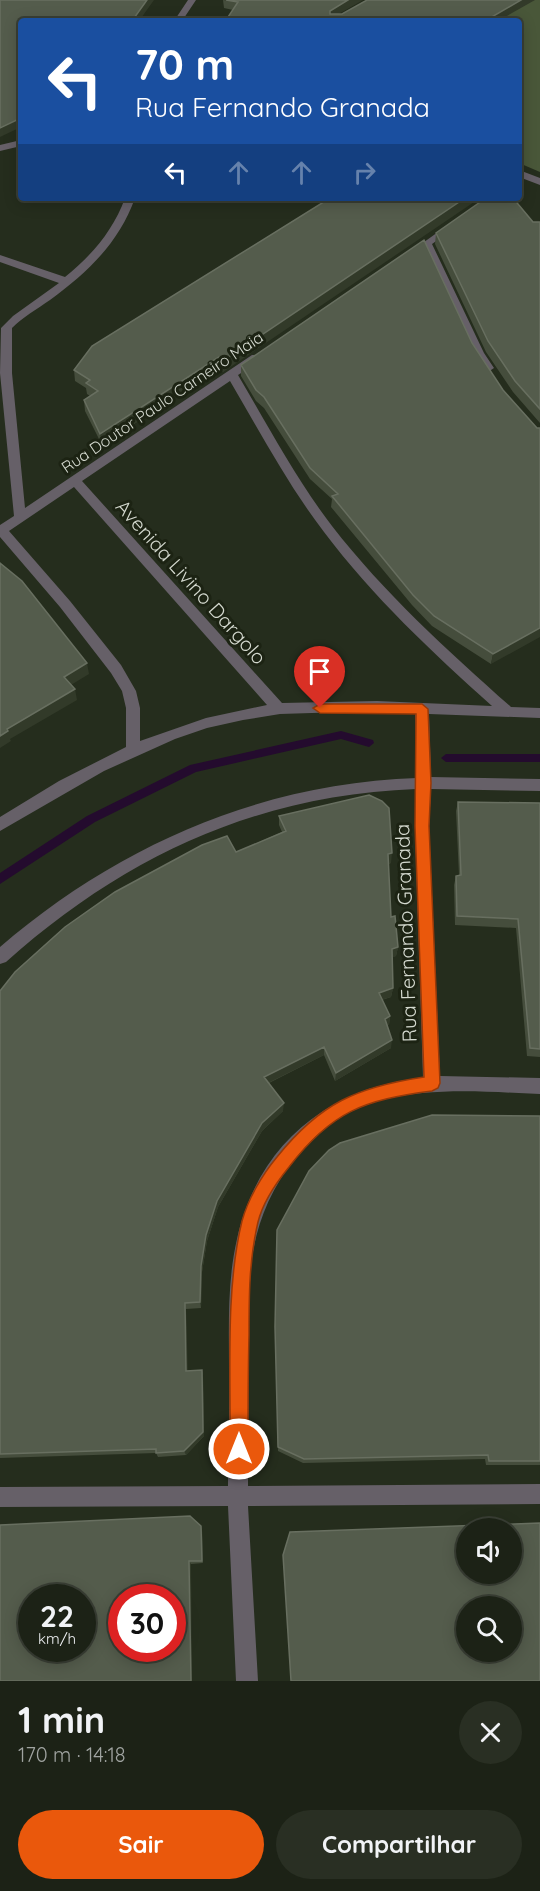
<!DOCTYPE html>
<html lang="pt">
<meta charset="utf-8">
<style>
body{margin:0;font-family:Quicksand,sans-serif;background:#292f23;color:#f1f3f6;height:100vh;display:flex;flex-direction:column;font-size:22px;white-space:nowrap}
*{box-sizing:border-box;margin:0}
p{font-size:20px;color:#a0a4a1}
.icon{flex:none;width:33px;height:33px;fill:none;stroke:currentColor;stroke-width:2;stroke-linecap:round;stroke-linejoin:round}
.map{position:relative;height:1681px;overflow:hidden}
.drawer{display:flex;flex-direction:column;background:#1c2216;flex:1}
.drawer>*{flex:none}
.top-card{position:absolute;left:18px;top:18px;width:504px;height:183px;border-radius:6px;box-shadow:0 3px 15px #0003,0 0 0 2px #3a3f35;background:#1a4fa0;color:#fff;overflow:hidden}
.fabs{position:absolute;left:456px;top:1518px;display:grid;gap:12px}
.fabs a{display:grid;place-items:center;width:66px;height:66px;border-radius:50%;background:#1c2216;box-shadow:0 3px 15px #0003,0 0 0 2px #3a3f35;font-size:30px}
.speed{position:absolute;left:18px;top:1584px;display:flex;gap:12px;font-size:30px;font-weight:700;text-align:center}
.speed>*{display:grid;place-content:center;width:78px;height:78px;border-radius:50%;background:#1c2216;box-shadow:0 3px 15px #0003,0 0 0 2px #3a3f35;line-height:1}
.speed small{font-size:15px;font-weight:400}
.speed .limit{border:9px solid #d22;background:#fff;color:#111}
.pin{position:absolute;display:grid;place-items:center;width:51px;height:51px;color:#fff;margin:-62px -26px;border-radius:50% 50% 50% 0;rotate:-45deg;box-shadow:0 0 6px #0007}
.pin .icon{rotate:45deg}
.me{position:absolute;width:66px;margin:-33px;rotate:0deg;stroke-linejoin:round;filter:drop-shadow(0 0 4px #0008)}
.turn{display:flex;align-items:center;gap:21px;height:126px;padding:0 18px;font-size:27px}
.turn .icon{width:78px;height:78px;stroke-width:2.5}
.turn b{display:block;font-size:42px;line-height:51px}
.lanes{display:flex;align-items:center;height:57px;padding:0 18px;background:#0003;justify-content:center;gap:30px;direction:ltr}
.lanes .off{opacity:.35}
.round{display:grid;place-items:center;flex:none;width:63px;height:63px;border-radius:32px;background:#292f23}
.summary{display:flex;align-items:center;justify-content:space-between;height:102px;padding:0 18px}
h1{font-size:36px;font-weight:700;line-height:45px}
.action{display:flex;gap:12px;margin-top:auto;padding:12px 18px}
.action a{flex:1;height:69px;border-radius:36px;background:#ea580c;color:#fff;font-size:24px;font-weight:700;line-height:69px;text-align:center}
.action a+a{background:#292f23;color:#f1f3f6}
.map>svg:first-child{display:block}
</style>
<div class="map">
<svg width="540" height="1681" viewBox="0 0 540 1681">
<rect width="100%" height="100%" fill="#252d1d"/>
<path fill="#495739" d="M533 0H540V172L519 163V21H497Z"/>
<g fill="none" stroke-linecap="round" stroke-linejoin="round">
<path fill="#240b2e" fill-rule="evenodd" d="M341 731 373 740 374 743 369 747 341 739 196 772 95 822 0 884V873L87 816 190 765Z
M446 754H540V762H446L441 758Z"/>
<path fill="#666068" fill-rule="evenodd" d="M188 0H196L182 21H174Z
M21 140V146L0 151V145Z
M519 170 540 178V185L519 177Z
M125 198H135C119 243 87 273 50 300 37 309 23 317 12 328V373L25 508 252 355H260V361L238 375C268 426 296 479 332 526 384 593 448 651 511 707L540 708V718L429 714 431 777 540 779V791L431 789 429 827 440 1076 540 1078V1094C488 1092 433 1087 382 1100 348 1109 318 1129 296 1157 242 1225 248 1290 248 1372 249 1410 248 1448 248 1486L540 1484V1504L248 1506 258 1681H236L228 1506 0 1507V1487L228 1486C228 1448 230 1409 229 1371 229 1327 227 1282 237 1239 258 1144 329 1087 423 1078L415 827 416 789C256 795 124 857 6 962L0 964V947C117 846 261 783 417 778L415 713 344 712 280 714 243 720 207 728 175 739 104 771 0 831V817L59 781 126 747V708L122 691 111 673 60 607 0 537V525L14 516 0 373 1 328 13 316 59 283 0 262V255L65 277C92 255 113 231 125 198ZM230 381C260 432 288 485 324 532 373 597 432 652 492 706L377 701 282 703 82 481ZM74 487 267 705 206 718 140 741V708L136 691 121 665 70 601 9 531Z
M452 222 457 225 456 227 432 244 484 353 494 368 488 372 484 371 472 353 425 250 411 258 406 255Z"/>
</g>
<path fill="#454d3c" d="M223 0 338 14 498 21H228V17L233 10 224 8Z
M330 198 223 372 219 368 102 445 85 411 84 400 90 396 87 394 86 388 75 381 74 370Z
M533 222H540V423L513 392 486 352 435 244 436 233Z
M472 343 503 390 537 428H540L491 664 432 626 412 605 331 507 332 499 310 479 264 408 256 401 241 376V365Z
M458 802 540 803V1057L527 1056 516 928 455 925 454 885 456 876 459 875 456 811Z
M279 816 391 863 388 864 391 917 398 947 396 956 392 957 393 988 391 997 382 1000 390 1016 389 1025H387L391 1048 335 1081 324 1055 269 1083 283 1111 262 1131 218 1207 207 1241 202 1272 201 1308 186 1309 187 1371 202 1370 203 1375 204 1436 186 1455 158 1457 156 1453 0 1458V991L236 852 282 832 279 825Z
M540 1116V1465H486L485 1459 303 1463 278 1451 275 1332Z
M202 1529 203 1563 191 1564 0 1681Z"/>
<path fill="#323a29" d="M147 0H154L139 21H132Z
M348 0H363L330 19V11Z
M521 0H535L498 21H485Z
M21 118V127L0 137V128Z
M465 198H480L223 372V361Z
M219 357V368L102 445 100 434Z
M540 628V637L491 664 493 654Z
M87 663 89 674 66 688 64 677Z
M75 689 77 700 10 739 11 741 0 748V736L7 729Z
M392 853 391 863 386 864 388 854Z
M398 947 396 956 391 958 392 949Z
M393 988 391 997 377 1001 379 993Z
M390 1016 389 1025 383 1027 385 1019Z
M392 1040 391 1048 335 1081 336 1073Z
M324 1047V1055L264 1085V1077Z
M284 1103 283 1111 262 1131 218 1207 207 1241 202 1272 201 1308 200 1302 201 1266 206 1235 217 1201 262 1123Z
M185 1303 186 1309 188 1376 186 1371Z
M202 1370 203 1375 204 1436 186 1455 184 1451Z
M201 1526 202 1529 203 1563 202 1561Z
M189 1561 191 1564 192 1681H191Z"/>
<path fill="#545c4c" stroke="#686f60" stroke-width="1.5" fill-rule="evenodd" d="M0 0H147L132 21H21V118L0 128Z
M226 0H348L330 11V14H342L367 0H521L485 21H234L228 17 238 2Z
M330 198H465L223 361 219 357 100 434 84 400 98 391 86 383 90 380 74 370 92 346Z
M486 198H513L533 222H540V409L515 381 488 341 436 233Z
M424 240 472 343 503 390 537 428H540V628L493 654 434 616 413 595 332 496 338 494 310 468 264 397 256 390 241 365Z
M0 563 22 581 87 663 64 677 75 689 7 729 8 731 0 736Z
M369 795 382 801 389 808 392 853 388 854 391 917 395 916 398 947 392 949 393 988 379 993 390 1016 385 1019 392 1040 336 1073 324 1047 264 1077 284 1103 262 1123 217 1201 206 1235 201 1266 200 1302 185 1303 186 1371 202 1370 203 1432 184 1451 156 1453V1449L0 1454V991L15 972 65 927 115 892 202 845 227 836 236 852 286 831 279 816Z
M458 802 540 803V1049L530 1048 518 919 457 916 456 876 461 875Z
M432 1115 540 1116V1461H489L488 1455 304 1459 278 1447 275 1327 277 1230 309 1171 329 1150 340 1143Z
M190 1516 201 1526 202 1561H189L191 1681H0V1525ZM32 1598H82V1648H32ZM122 1598H172V1648H122Z
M540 1523V1681H291L283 1555 290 1532ZM466 1528H512V1574H466ZM466 1606H512V1652H466Z"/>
<path fill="#ea580c" stroke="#983908" stroke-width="1.5" d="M320 704H422L428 709 431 783 429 826 440 1083 438 1088 432 1091C364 1100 332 1111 289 1167 276 1183 263 1202 258 1222 249 1260 249 1297 249 1335 248 1373 248 1411 248 1449L245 1456 239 1458 232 1456 230 1449C231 1377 225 1290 242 1221 248 1199 262 1175 277 1157 320 1103 357 1087 424 1077L415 826 416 714 320 713 313 708Z"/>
<g text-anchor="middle" stroke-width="6" stroke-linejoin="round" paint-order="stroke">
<g font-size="16" fill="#d4d9cf" stroke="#1c2313">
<text transform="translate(162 402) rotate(-34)" y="6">Rua Doutor Paulo Carneiro Maia</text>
</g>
<g font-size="20" fill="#d4d9cf" stroke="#1c2313">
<text transform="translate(191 582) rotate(48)" y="7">Avenida Livino Dargolo</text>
<text transform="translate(406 933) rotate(-92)" y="7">Rua Fernando Granada</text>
</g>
</g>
</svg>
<div class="fabs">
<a><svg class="icon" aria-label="sound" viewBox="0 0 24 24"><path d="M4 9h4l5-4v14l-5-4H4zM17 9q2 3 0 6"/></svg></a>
<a><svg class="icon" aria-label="search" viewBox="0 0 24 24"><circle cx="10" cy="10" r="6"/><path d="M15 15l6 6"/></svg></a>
</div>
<div class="speed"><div>22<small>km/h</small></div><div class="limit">30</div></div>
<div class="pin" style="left:320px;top:708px;background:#d93025"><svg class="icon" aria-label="arrive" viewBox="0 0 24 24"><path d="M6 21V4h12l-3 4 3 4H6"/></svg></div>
<svg class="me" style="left:239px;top:1449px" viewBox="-20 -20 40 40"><circle r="17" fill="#ea580c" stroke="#fff" stroke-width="3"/><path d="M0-11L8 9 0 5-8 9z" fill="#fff"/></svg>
<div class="top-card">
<div class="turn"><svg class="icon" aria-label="left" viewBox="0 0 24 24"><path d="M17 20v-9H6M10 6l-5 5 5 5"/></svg><div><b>70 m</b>Rua Fernando Granada</div></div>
<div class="lanes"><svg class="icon" aria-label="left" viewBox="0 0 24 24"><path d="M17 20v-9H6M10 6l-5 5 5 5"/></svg><svg class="icon off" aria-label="ahead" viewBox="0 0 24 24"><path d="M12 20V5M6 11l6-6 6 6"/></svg><svg class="icon off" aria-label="ahead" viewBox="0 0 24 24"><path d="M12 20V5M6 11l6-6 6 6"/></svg><svg class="icon off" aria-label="right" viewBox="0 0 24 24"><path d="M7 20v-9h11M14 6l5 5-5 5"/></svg></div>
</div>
</div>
<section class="drawer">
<div class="summary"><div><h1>1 min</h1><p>170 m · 14:18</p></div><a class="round"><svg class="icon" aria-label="close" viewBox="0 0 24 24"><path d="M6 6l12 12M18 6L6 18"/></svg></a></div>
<div class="action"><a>Sair</a><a>Compartilhar</a></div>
</section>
